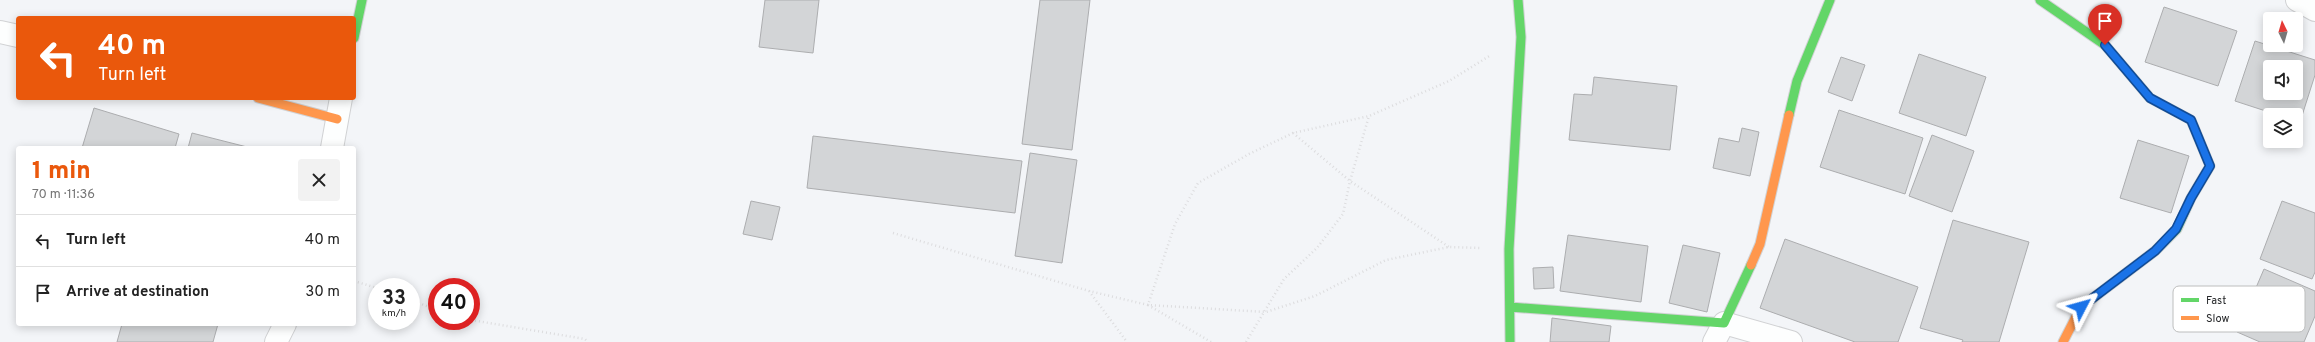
<!DOCTYPE html>
<meta charset="utf-8">
<style>
body{margin:0;font-family:Overpass,sans-serif;background:#f2f2f2;color:#222;height:100vh;display:flex;flex-direction:column;font-size:15px;white-space:nowrap}
*{box-sizing:border-box;margin:0}
p{font-size:13px;color:#767676}
.icon{flex:none;width:22px;height:22px;fill:none;stroke:currentColor;stroke-width:2;stroke-linecap:round;stroke-linejoin:round}
.map{position:relative;flex:1;overflow:hidden}
.sheet{position:absolute;left:16px;top:146px;width:340px;height:180px;display:flex;flex-direction:column;background:#fff;border-radius:4px;box-shadow:0 2px 10px #0003}
.sheet>*{flex:none}
.top-card{position:absolute;left:16px;top:16px;width:340px;height:84px;border-radius:4px;box-shadow:0 2px 10px #0003;background:#ea580c;color:#fff;overflow:hidden}
.needle{width:26px;rotate:355deg}
.controls{position:absolute;left:2263px;top:12px;display:grid;gap:8px}
.controls a{display:grid;place-items:center;width:40px;height:40px;border-radius:4px;background:#fff;box-shadow:0 2px 10px #0003;font-size:20px}
.speed{position:absolute;left:368px;top:278px;display:flex;gap:8px;font-size:20px;font-weight:700;text-align:center}
.speed>*{display:grid;place-content:center;width:52px;height:52px;border-radius:50%;background:#fff;box-shadow:0 2px 10px #0003;line-height:1}
.speed small{font-size:10px;font-weight:400}
.speed .limit{border:6px solid #d22;background:#fff;color:#111}
.pin{position:absolute;display:grid;place-items:center;width:34px;height:34px;color:#fff;margin:-41px -17px;border-radius:50% 50% 50% 0;rotate:-45deg;box-shadow:0 0 4px #0007}
.pin .icon{rotate:45deg}
.me{position:absolute;width:44px;margin:-22px;rotate:51deg;stroke-linejoin:round;filter:drop-shadow(0 0 3px #0008)}
.turn{display:flex;align-items:center;gap:14px;height:84px;padding:0 16px;font-size:18px}
.turn .icon{width:52px;height:52px;stroke-width:2.5}
.turn b{display:block;font-size:28px;line-height:34px}
.round{display:grid;place-items:center;flex:none;width:42px;height:42px;border-radius:4px;background:#f2f2f2}
.head{display:flex;align-items:center;justify-content:space-between;height:68px;padding:0 16px}
h1{font-size:24px;font-weight:800;line-height:30px;color:#ea580c}
ul{padding:0;list-style:none}
li{display:flex;align-items:center;gap:12px;height:52px;padding:0 16px;border-top:1px solid #e0e0e0}
li div{flex:1}
li b{display:block;font-size:15px}
li em{font-style:normal}
.map>svg:first-child{display:block}
</style>
<div class="map">
<svg width="2315" height="342" viewBox="0 0 2315 342">
<rect width="100%" height="100%" fill="#f3f5f8"/>
<path fill="#d3d5d7" stroke="#acadaf" fill-rule="evenodd" d="M765 0H819L813 53 759 47Z
M1040 0H1090L1072 150 1022 144Z
M2164 7 2237 31 2218 86 2145 62Z
M2255 41 2315 60V75L2300 122 2296 121V115H2278L2235 101ZM2270 67H2296V93H2270Z
M1919 54 1986 77 1966 136 1899 113Z
M1841 57 1865 65 1852 101 1828 92Z
M1594 77 1677 86 1670 150 1569 140 1574 94 1592 95Z
M94 108 179 134 175 148H82Z
M1839 110 1923 138 1905 194 1820 167Z
M1742 128 1759 132 1750 176 1713 168 1719 138 1739 142Z
M192 133 251 148H188Z
M1932 135 1974 151 1952 212 1909 196Z
M813 136 1022 161 1015 213 807 188Z
M2138 140 2189 156 2171 213 2120 198Z
M1030 153 1077 160 1062 263 1015 256Z
M751 201 780 207 772 240 743 234Z
M2282 201 2315 213V272L2312 279 2260 259Z
M1953 220 2029 242 1999 342H1962L1963 340 1920 328Z
M1568 235 1648 246 1641 302 1560 291Z
M1785 239 1918 287 1898 342H1855L1760 308Z
M1683 245 1720 253 1707 312 1669 303Z
M1553 267 1554 288 1534 289 1533 268Z
M2264 269 2315 291V316L2304 342H2260L2237 332Z
M1552 318 1611 326 1609 342H1550Z
M122 324H218L213 342H117Z"/>
<g fill="none" stroke-linecap="round" stroke-linejoin="round">
<defs>
<path id="street" d="M2297 0 2315 10
M0 32 18 36
M332 148 341 98
M276 342 285 324
M1714 342 1724 323 1791 342"/>
<path id="fast" d="M2040 0 2105 45 2150 98 2191 120 2210 166 2191 198 2177 229 2155 251 2093 298
M354 38 362 0
M1789 115 1797 81 1830 0
M1510 307 1724 323 1751 265
M1510 342 1509 249 1521 37 1518 0"/>
<path id="slow" d="M258 98 337 119
M1751 265 1760 244 1789 115
M2063 342 2081 307 2093 298"/>
</defs>
<use href="#street" stroke="#d1d2d4" stroke-width="24"/>
<use href="#fast" stroke="#d1d2d4" stroke-width="11"/>
<use href="#slow" stroke="#d1d2d4" stroke-width="11"/>
<path stroke="#dcdcde" stroke-width="2.5" stroke-dasharray="1 3" stroke-linecap="butt" d="M1293 133 1350 181 1449 247
M893 233 1089 291 1148 305 1266 312 1315 296 1386 260 1449 247 1480 248
M354 281 377 288
M1089 291 1127 342
M411 300 437 310
M471 320 585 339 588 342
M1211 342 1148 305 1175 224 1198 183 1249 154 1293 133 1369 116 1449 81 1491 55
M1246 342 1284 279 1317 248 1343 214 1350 181 1369 116"/>
<use href="#street" stroke="#fdfefe" stroke-width="22"/>
<use href="#fast" stroke="#63d668" stroke-width="9"/>
<use href="#slow" stroke="#ff974d" stroke-width="9"/>
</g>
<g fill="none" stroke-linecap="round" stroke-linejoin="round">
<defs>
<path id="route" d="M2081 307 2155 251 2176 229 2191 198 2210 166 2191 120 2150 98 2105 45"/>
</defs>
<use href="#route" stroke="#114b97" stroke-width="10"/>
<use href="#route" stroke="#1a73e8" stroke-width="7"/>
</g>
<rect x="2173" y="286" width="132" height="46" rx="6" fill="#fff" stroke="#bdbebe" stroke-width="1"/>
<rect x="2181" y="298" width="18" height="4" fill="#63d668"/>
<rect x="2181" y="316" width="18" height="4" fill="#ff974d"/>
<g font-size="11" fill="#242628">
<text x="2206" y="304">Fast</text>
<text x="2206" y="322">Slow</text>
</g>
</svg>
<div class="controls">
<a><svg class="needle" viewBox="-14 -14 28 28"><path d="M0-13l5 13h-10z" fill="#e53935"/><path d="M0 13l5-13h-10z" fill="#767676"/></svg></a>
<a><svg class="icon" aria-label="sound" viewBox="0 0 24 24"><path d="M4 9h4l5-4v14l-5-4H4zM17 9q2 3 0 6"/></svg></a>
<a><svg class="icon" aria-label="layers" viewBox="0 0 24 24"><path d="M12 4l9 5-9 5-9-5zM3 14l9 5 9-5"/></svg></a>
</div>
<div class="speed"><div>33<small>km/h</small></div><div class="limit">40</div></div>
<div class="pin" style="left:2105px;top:45px;background:#d93025"><svg class="icon" aria-label="arrive" viewBox="0 0 24 24"><path d="M6 21V4h12l-3 4 3 4H6"/></svg></div>
<svg class="me" style="left:2081px;top:307px" viewBox="-20 -20 40 40"><path d="M0-17L14 15 0 8-14 15z" fill="#1a73e8" stroke="#fff" stroke-width="4"/></svg>
<div class="top-card">
<div class="turn"><svg class="icon" aria-label="left" viewBox="0 0 24 24"><path d="M17 20v-9H6M10 6l-5 5 5 5"/></svg><div><b>40 m</b>Turn left</div></div>
</div>
<section class="sheet">
<div class="head"><div><h1>1 min</h1><p>70 m · 11:36</p></div><a class="round"><svg class="icon" aria-label="close" viewBox="0 0 24 24"><path d="M6 6l12 12M18 6L6 18"/></svg></a></div>
<ul>
<li><svg class="icon" aria-label="left" viewBox="0 0 24 24"><path d="M17 20v-9H6M10 6l-5 5 5 5"/></svg><div><b>Turn left</b></div><em>40 m</em></li>
<li><svg class="icon" aria-label="arrive" viewBox="0 0 24 24"><path d="M6 21V4h12l-3 4 3 4H6"/></svg><div><b>Arrive at destination</b></div><em>30 m</em></li>
</ul>
</section>
</div>
